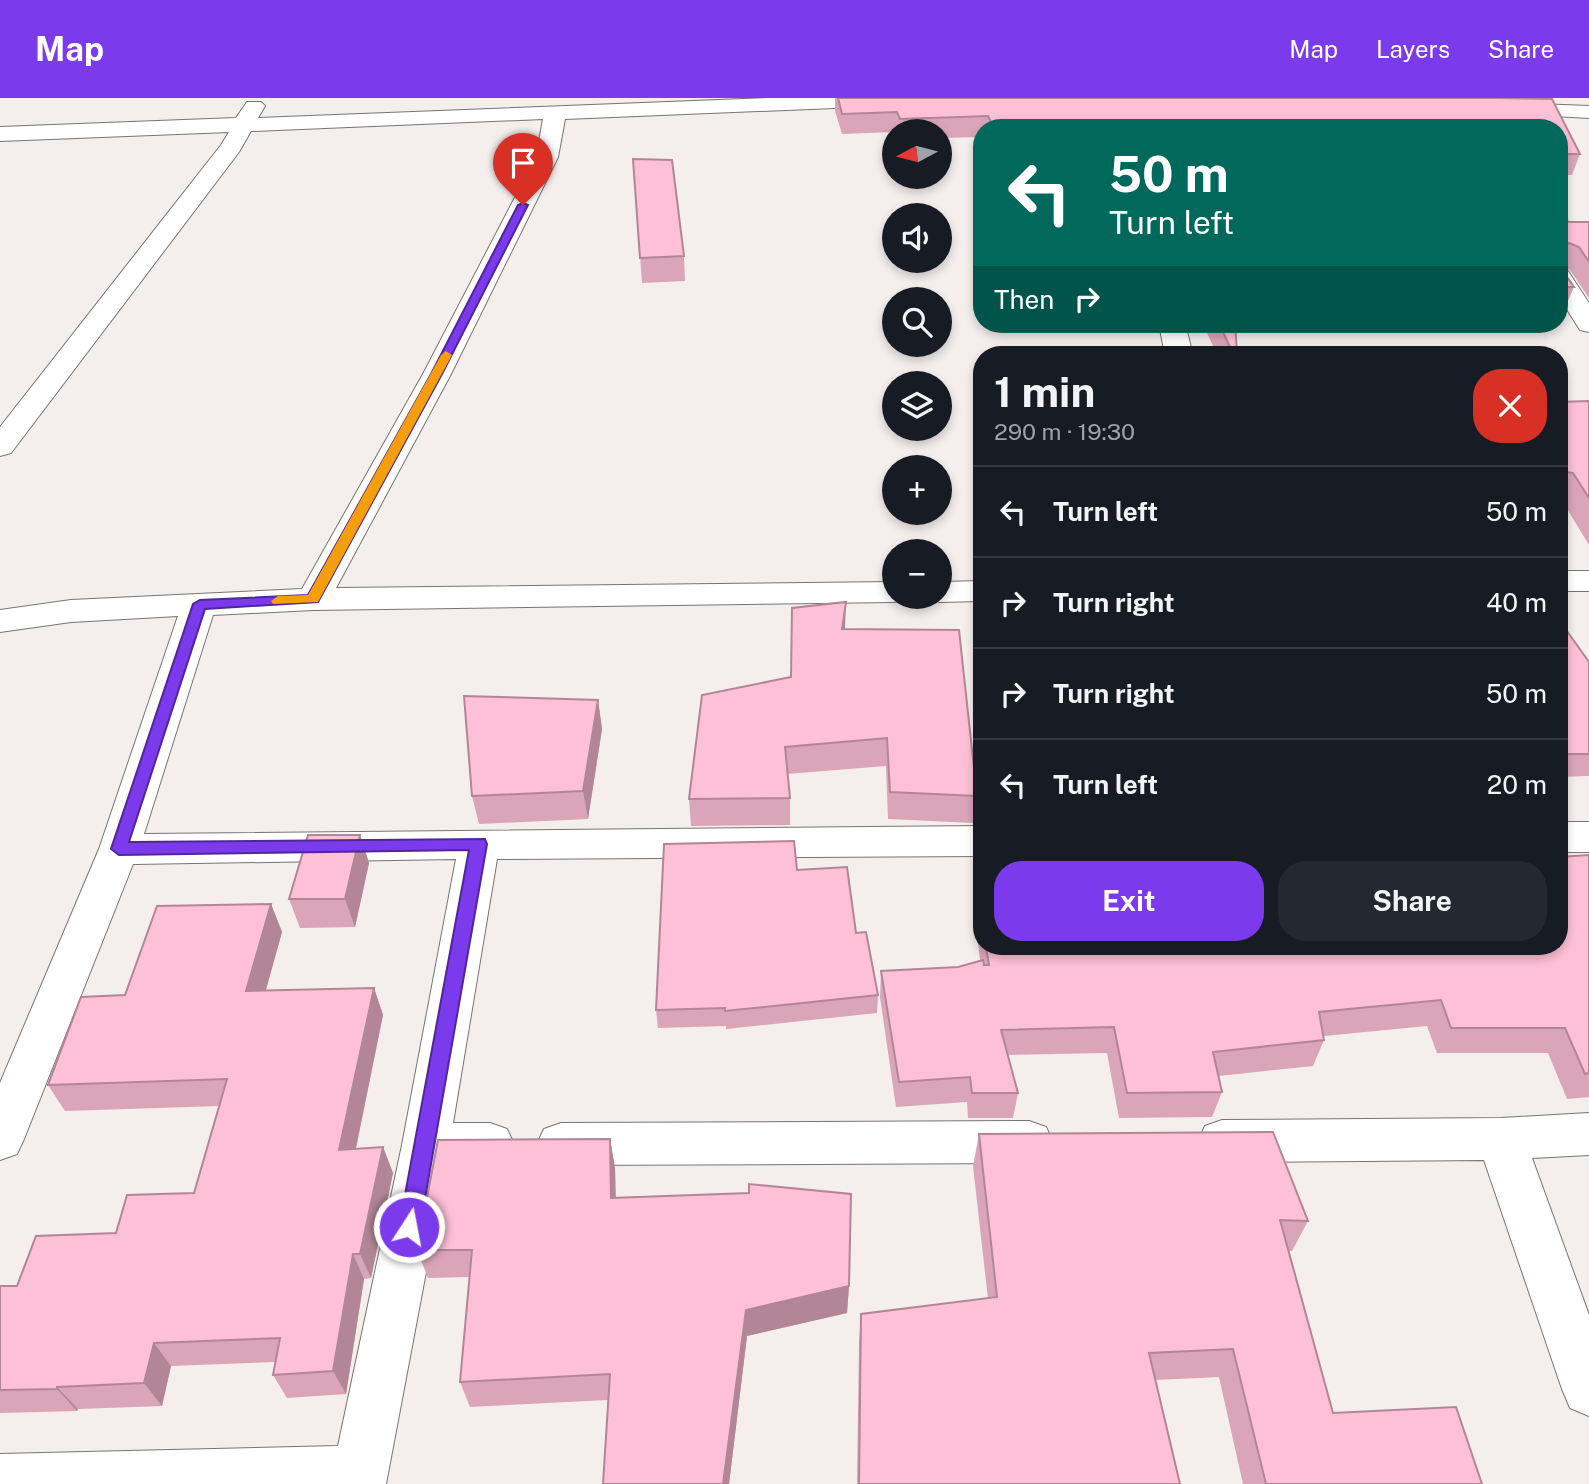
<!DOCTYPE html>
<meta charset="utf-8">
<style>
body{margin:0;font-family:"Public Sans",sans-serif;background:#242831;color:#f1f3f6;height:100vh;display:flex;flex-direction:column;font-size:26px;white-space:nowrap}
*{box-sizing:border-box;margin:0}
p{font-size:23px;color:#9ea1a6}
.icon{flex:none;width:38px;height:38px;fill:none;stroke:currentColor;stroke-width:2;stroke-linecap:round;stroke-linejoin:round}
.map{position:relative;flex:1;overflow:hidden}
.drawer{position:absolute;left:973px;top:248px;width:595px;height:609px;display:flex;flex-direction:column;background:#171b24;border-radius:28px;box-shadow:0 4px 10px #0003}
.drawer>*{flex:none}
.guide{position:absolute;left:973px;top:21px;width:595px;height:214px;border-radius:28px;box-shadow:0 4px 10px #0003;background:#00695c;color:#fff;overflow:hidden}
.needle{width:46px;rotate:263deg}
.tools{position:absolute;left:882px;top:21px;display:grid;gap:14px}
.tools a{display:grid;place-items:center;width:70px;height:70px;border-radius:50%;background:#171b24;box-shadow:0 4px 10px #0003;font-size:35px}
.pin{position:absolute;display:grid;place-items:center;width:60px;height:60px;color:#fff;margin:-72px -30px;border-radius:50% 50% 50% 0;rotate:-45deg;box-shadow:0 0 7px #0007}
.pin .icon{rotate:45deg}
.me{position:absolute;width:77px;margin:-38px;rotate:11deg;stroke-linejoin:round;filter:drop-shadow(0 0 5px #0008)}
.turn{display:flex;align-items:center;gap:24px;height:147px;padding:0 21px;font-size:32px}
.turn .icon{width:91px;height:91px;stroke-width:2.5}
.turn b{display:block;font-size:49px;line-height:60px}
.then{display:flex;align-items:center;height:66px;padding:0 21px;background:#0003;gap:14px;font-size:26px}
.round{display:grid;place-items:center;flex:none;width:74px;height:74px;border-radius:28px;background:#242831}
.summary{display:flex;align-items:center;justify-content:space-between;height:119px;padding:0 21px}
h1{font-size:42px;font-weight:700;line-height:52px}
.button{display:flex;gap:14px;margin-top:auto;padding:14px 21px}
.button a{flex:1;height:80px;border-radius:28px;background:#7c3aed;color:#fff;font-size:28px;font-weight:700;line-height:80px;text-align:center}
.button a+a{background:#242831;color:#f1f3f6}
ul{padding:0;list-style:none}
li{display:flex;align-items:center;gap:21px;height:91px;padding:0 21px;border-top:2px solid #363941}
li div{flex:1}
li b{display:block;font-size:26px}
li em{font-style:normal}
header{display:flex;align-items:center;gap:42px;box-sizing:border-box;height:98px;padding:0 35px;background:#7c3aed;color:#fff}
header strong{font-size:33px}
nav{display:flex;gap:38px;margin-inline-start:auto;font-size:24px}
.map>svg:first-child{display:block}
</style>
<header>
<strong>Map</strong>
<nav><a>Map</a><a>Layers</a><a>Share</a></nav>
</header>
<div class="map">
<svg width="1589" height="1386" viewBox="0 0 1589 1386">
<rect width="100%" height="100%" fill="#f4eeed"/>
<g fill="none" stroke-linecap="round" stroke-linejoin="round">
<defs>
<path id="street" d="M769 0H942L939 4 932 6 565 21 558 59 451 276 336 490 894 484V499H908L906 501 894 504 313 512 213 517 144 736 982 728V758L497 761 453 1025H490L507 1031 514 1046 507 1061 490 1067 446 1068 386 1386H0V1356L338 1348 402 1047 456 761 133 766 24 1041 17 1056 0 1062V985L99 751 178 518 71 524 0 534V512L71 502 302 491 423 276 536 59 543 21 251 33 239 54 11 355 0 358V329L221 47 229 34 0 43V29L236 20 247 4H261L265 8 258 20Z
M1507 5 1589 8V20L1500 15 1496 11 1500 7Z
M1559 170 1568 173 1589 205V234L1580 232 1559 199Z
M1159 226H1185L1193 257H1165Z
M1559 473H1589V493H1559Z
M982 483V503L940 504 926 499H940V484Z
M1559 724H1589V754H1559Z
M1589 1015V1057L1532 1060 1589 1217V1318L1570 1310 1562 1291 1484 1062 1222 1064 1205 1058 1198 1043 1205 1028 1222 1022 1501 1020Z
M1029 1023 1046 1029 1053 1044 1046 1059 1029 1065 561 1067 544 1061 537 1046 544 1031 561 1025Z"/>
</defs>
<use href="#street" stroke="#797473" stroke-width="2"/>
<use href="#street" fill="#fff" fill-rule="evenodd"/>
</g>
<path fill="#daa5b8" d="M835 0H1537L1580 56 1572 77H1559V30H982V39L940 40V33H894V34L842 36 835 13Z
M633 61 684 158 685 183 642 185Z
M1559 116 1568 124H1589V200L1570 172 1565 170V176L1574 189 1564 212H1559Z
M1203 226H1235L1236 257H1217Z
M1589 303V447L1561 401H1559V304Z
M1559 522 1589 564V678L1559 679Z
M845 531 977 698 974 725 888 721 886 668 787 676 790 700V727L691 728 689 701 791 579Z
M598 602 602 631 588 721 479 726 472 698Z
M360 737 369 765 355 829 300 830 289 801Z
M1589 757V999L1567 1001 1548 955H1437L1427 928 1324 938V942L1313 968 1219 978 1222 994 1212 1019 1119 1020 1107 955 1008 957 1018 995 1013 1020H968L967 1004 896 1009 880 899 881 873 958 869 980 863 977 836 981 810H982V849H1559Z
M797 772 856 835 878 897 877 915 726 931V928L658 930 656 912Z
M271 806 282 834 266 892 374 890 383 917 356 1051 383 1049 393 1075 371 1180 364 1181 346 1296 287 1300 273 1277 275 1264 171 1268 162 1308 78 1311 77 1313 0 1315V1188H17L116 1135 194 1095 219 1008 65 1013 48 987Z
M979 1036 1308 1123 1292 1153H1289L1333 1315 1482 1386H1243L1219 1279 1155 1282 1180 1386H857L859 1244 861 1216 988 1201 973 1068Z
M610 1041 615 1070 616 1100 849 1188 847 1215 747 1238 729 1386H603L608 1302 470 1309 460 1284 469 1179 428 1180 417 1152Z"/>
<path fill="#b28696" d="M846 504 845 531H842Z
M598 602 602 631 588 721 583 693Z
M360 737 369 765 355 829 345 801Z
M271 806 282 834 258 920 246 893Z
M374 890 383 917 350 1078 339 1052Z
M610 1041 615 1070 616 1128 611 1100Z
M383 1049 393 1075 371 1180 360 1156Z
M353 1156 364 1181 346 1296 333 1273Z
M849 1188 847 1215 747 1238 729 1386H723L746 1212Z
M154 1245 171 1268 162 1308 144 1285Z
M57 1289 78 1311 77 1313 57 1291Z"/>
<path fill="#fec0d6" stroke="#b28696" stroke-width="2" d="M838 0H1499L1552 1 1580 56H1559V30H994L988 18 900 21 897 14 842 16Z
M633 61 672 62 684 158 640 160Z
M1559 116 1565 117 1568 124H1589V164L1579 149 1569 145 1565 148V176L1574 189H1559Z
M1219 226H1235L1237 254 1233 255Z
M1589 303V400L1573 375 1559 373V304Z
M846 504 842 531 959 532 977 698 890 694 887 640 785 649 790 700 689 701 702 597 791 579 792 510Z
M1559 522 1589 564V656H1559Z
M464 598 598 602 583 693 472 698Z
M308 737H360L345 801H289Z
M794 743 797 772 847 769 856 835 866 834 878 897 725 913V910L656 912 664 746Z
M1589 757V975L1585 976 1565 930H1451L1441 902 1319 914 1324 942 1213 954 1222 994 1127 995 1114 929 1001 932 1018 995H972L970 979 899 984 881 873 958 869 983 862 984 867H989L986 849H1559V759Z
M271 806 246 893 374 890 339 1052 383 1049 360 1156H353L333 1273 273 1277 280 1240 154 1245 144 1285 57 1289V1291L0 1292V1188H17L36 1138 116 1135 127 1097 194 1095 227 981 48 987 81 899 125 897 157 808Z
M1273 1034 1308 1123 1280 1122 1333 1315 1456 1309 1482 1386H1266L1233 1251 1149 1255 1180 1386H859L861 1216 997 1199 979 1036Z
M610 1041 611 1100 749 1095V1086L851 1096 849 1188 746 1212 723 1386H603L610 1276 460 1284 472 1152H417L438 1042Z"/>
<path fill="#7c3aed" stroke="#51269a" stroke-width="2" d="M523 105 528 107 442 276 318 504 205 511 129 744 485 741 487 746 420 1129 417 1135 409 1138 402 1135 399 1129 469 752 119 757 111 751 193 506 200 502 308 497 431 276 518 107Z"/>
<path fill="#f59e0b" d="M446 253 452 257 318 504 273 506 271 503 278 498 308 497 441 257Z"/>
</svg>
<div class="tools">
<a><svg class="needle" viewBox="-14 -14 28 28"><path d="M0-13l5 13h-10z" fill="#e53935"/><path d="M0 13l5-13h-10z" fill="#9ea1a6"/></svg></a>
<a><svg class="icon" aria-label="sound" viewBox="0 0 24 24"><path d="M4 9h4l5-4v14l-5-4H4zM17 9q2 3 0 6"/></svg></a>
<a><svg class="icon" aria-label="search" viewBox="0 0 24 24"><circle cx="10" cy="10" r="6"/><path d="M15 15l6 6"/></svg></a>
<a><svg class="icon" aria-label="layers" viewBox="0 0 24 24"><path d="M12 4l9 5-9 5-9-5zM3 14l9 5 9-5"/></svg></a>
<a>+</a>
<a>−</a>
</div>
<div class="pin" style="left:523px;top:107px;background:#d93025"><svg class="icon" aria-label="arrive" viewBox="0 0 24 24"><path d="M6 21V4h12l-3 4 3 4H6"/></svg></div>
<svg class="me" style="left:409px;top:1129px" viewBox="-20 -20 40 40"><circle r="17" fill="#7c3aed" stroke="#fff" stroke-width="3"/><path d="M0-11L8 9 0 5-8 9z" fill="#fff"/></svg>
<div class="guide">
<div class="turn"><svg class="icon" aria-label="left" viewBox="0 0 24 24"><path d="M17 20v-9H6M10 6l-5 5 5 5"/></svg><div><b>50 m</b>Turn left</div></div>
<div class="then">Then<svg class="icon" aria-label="right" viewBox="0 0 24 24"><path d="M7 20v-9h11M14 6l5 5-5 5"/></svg></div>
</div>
<section class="drawer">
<div class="summary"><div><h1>1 min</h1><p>290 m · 19:30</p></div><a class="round" style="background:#d93025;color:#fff"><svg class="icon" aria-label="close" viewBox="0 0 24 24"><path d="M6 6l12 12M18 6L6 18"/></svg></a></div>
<ul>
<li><svg class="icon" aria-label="left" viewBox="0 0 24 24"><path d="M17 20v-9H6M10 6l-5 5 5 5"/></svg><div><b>Turn left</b></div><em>50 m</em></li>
<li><svg class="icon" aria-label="right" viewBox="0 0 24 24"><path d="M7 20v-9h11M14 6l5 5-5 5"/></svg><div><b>Turn right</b></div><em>40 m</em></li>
<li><svg class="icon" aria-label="right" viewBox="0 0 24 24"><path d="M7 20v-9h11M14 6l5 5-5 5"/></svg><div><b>Turn right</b></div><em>50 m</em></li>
<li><svg class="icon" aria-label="left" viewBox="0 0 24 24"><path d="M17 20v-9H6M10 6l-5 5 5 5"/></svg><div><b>Turn left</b></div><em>20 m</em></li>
</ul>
<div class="button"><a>Exit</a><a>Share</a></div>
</section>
</div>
